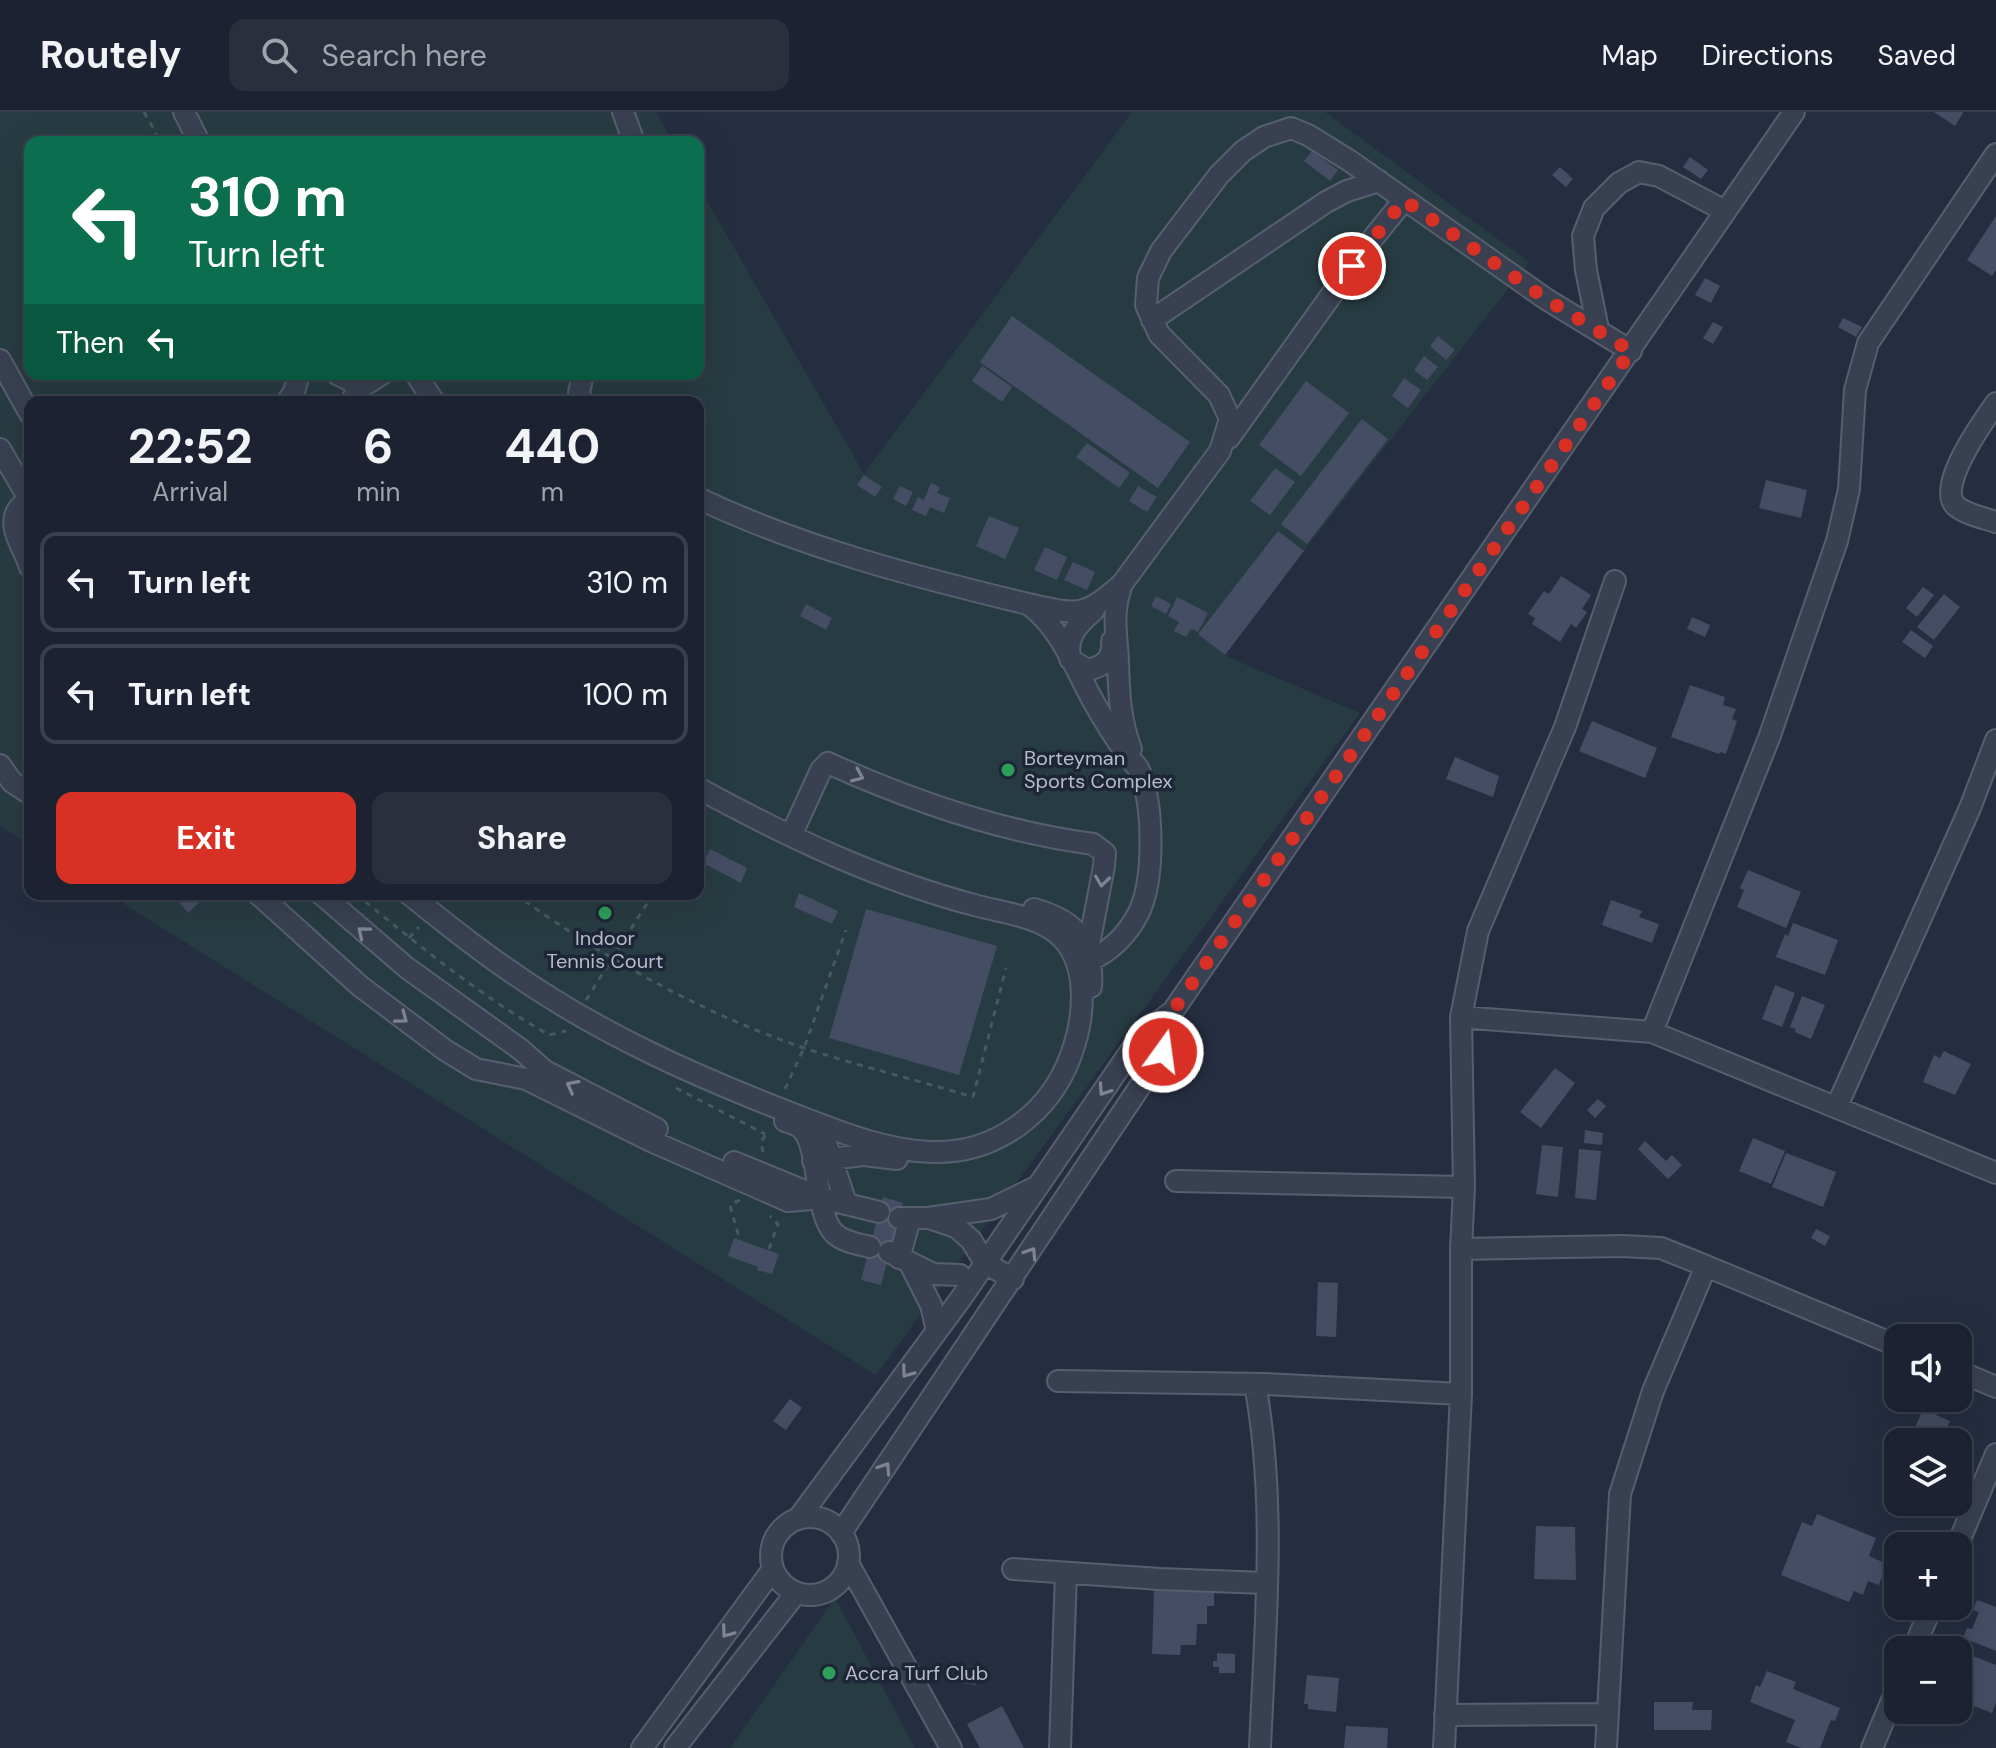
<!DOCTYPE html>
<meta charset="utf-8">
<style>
body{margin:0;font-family:"DM Sans",sans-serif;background:#292f3d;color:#f1f3f6;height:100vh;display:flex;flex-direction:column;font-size:30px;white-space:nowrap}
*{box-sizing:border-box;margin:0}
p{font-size:26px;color:#a0a4ab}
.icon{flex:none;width:44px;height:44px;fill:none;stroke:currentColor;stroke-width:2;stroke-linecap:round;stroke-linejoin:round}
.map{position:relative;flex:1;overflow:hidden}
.panel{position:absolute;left:24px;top:284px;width:680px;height:504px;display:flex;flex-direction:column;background:#1c2231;border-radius:16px;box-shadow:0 8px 32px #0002,0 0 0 2px #3a3f4d}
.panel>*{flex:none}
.top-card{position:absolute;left:24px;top:24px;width:680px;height:244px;border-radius:16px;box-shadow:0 8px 32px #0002,0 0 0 2px #3a3f4d;background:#0b6e4f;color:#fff;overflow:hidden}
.controls{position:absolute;left:1884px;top:1212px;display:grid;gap:16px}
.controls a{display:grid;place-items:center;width:88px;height:88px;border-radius:16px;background:#1c2231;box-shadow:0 8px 32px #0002,0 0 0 2px #3a3f4d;font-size:40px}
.pin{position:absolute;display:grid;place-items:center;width:68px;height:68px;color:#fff;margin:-34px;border:4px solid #fff;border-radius:50%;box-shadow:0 2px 8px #0007}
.me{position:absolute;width:88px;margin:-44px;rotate:14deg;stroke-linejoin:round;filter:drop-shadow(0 0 6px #0008)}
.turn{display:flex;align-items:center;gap:28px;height:168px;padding:0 32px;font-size:36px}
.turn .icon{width:104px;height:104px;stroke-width:2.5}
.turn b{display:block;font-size:56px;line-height:68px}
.then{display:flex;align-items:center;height:76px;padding:0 32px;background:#0003;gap:16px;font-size:30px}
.eta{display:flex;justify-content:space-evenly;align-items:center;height:136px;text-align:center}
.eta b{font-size:48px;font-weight:700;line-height:56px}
.cta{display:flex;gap:16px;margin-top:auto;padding:16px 32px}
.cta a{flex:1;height:92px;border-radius:16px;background:#d93025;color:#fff;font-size:32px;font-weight:700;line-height:92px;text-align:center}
.cta a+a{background:#292f3d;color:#f1f3f6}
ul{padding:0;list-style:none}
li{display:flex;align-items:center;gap:24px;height:100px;margin:0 16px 12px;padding:0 16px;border:4px solid #3a3f4d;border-radius:16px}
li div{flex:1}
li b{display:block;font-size:30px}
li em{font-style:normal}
header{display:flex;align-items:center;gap:48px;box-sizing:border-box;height:112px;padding:0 40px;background:#1c2231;border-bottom:2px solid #3a3f4d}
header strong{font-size:38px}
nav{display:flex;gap:44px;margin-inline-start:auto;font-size:28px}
.search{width:560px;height:72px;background:#292f3d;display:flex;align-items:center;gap:20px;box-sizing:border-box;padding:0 28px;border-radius:16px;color:#a0a4ab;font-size:30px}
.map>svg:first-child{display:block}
</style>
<header>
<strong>Routely</strong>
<div class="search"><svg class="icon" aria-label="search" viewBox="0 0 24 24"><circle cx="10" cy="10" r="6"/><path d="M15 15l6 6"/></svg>Search here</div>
<nav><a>Map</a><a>Directions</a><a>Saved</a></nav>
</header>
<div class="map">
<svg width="1996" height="1636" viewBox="0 0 1996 1636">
<rect width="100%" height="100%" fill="#252e41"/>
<path fill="#273c42" d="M0 0H656L673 30H30V262H698V73L864 362 1132 0H1325L1529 150 1223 543 1360 601 876 1263 108 782H698V290H30V733L0 714Z
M835 1486 915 1636H730Z"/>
<path fill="#444d63" d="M1934 0H1962L1963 1 1955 14Z
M1312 39 1338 58 1330 69 1304 49Z
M1690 45 1708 58 1701 67 1683 55Z
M1560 55 1573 67 1566 75 1552 63Z
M1996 104V158L1992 164 1967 148Z
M1705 166 1720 174 1711 191 1695 183Z
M1012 204 1190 330 1158 376 980 250Z
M1843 206 1862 215 1856 225 1838 215Z
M1713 210 1723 215 1713 232 1703 226Z
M1438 224 1455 238 1446 248 1430 234Z
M1424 244 1438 255 1427 268 1414 258Z
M982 254 1012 275 1002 290 972 269Z
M1404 266 1421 278 1408 296 1392 284Z
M1306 269 1349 301 1301 364 1259 333Z
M1362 307 1388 327 1307 432 1281 412Z
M1087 331 1130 361 1119 376 1076 345Z
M1275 356 1295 370 1270 403 1250 389Z
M864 363 882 375 875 385 857 373Z
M1766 368 1807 378 1801 406 1759 396Z
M931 371 940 375 937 381 950 386 944 401 930 395 926 404 912 398 918 385 924 388Z
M900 374 913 380 906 394 893 387Z
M1138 374 1157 385 1147 400 1129 389Z
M989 404 1019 416 1005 447 976 434Z
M1278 419 1304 439 1225 543 1198 522Z
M1045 435 1067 445 1057 468 1034 458Z
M1073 450 1095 460 1087 478 1064 468Z
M1561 464 1591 483 1582 497 1587 500 1576 516 1571 512 1560 530 1532 512 1535 506 1528 502 1544 479 1549 482Z
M1923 475 1934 483 1917 505 1906 496Z
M1944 482 1960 495 1934 528 1917 515Z
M1156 484 1171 492 1166 502 1151 494Z
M1177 485 1208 501 1198 520 1191 517 1186 525 1174 519 1179 510 1168 504Z
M806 492 832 506 826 518 800 504Z
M1692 505 1710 513 1705 525 1687 517Z
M1911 518 1933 534 1925 546 1902 530Z
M1690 573 1725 585 1723 593 1736 597 1732 607 1737 609 1726 642 1720 640 1719 642 1671 625Z
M1592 609 1657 636 1645 666 1579 639Z
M1455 645 1499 664 1493 685 1446 667Z
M710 737 747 756 741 771 703 751Z
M1748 758 1801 780 1786 816 1737 795 1744 778 1740 776Z
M799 781 838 799 832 812 794 795Z
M172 782H195L201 789 188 801Z
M1611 788 1642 799 1639 805 1659 812 1652 831 1602 813Z
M866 797 997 834 959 963 829 926Z
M1793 811 1838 828 1825 863 1776 845 1785 822 1788 824Z
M1775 873 1795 881 1782 915 1762 907Z
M1802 884 1825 893 1811 927 1795 920 1796 917 1790 915Z
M1944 939 1971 952 1955 983 1923 970 1934 943 1940 946Z
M1555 956 1575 971 1541 1016 1520 1000Z
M1598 987 1606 994 1595 1006 1587 998Z
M1585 1018 1603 1021 1602 1033 1584 1031Z
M1753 1026 1785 1039 1771 1072 1739 1059Z
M1645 1029 1666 1049 1672 1043 1682 1053 1668 1067 1638 1037Z
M1542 1033 1563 1035 1558 1085 1536 1082Z
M1579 1037 1601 1039 1596 1088 1575 1086Z
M1786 1041 1836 1060 1823 1095 1772 1075Z
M883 1085 903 1091 881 1173 861 1168Z
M1816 1117 1830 1124 1825 1134 1811 1126Z
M734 1126 779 1142 772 1162 757 1158 758 1155 728 1144Z
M1318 1170 1338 1171 1336 1225 1316 1224Z
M790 1287 802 1296 786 1318 773 1309Z
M1926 1290 1939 1296 1936 1303 1950 1309 1941 1330H1909Z
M1817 1402 1876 1426 1869 1444 1887 1452 1879 1473 1868 1469 1863 1483 1854 1479 1849 1490 1781 1463 1802 1410 1812 1414Z
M1536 1414 1575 1415 1576 1468 1534 1467Z
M1154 1477 1214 1479V1494H1207V1512H1197L1196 1533H1181L1180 1543 1152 1542Z
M1977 1488 1996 1495V1539L1963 1526 1967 1516 1972 1517 1979 1500 1973 1498Z
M1958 1538 1996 1553V1590L1992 1601 1958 1588Z
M1217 1541 1235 1542V1561H1219V1555H1213V1549H1217Z
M961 1554 978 1555 976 1573 959 1571Z
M1767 1559 1796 1570 1793 1577 1840 1596 1835 1609 1831 1608 1820 1636H1801L1786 1630 1795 1608 1750 1590 1756 1573 1760 1575Z
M1307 1563 1339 1566 1336 1600 1308 1597V1592H1304Z
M1654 1590H1693L1692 1598H1712L1711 1618H1654Z
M1002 1594 1024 1636H980L967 1612Z
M1346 1614 1388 1616 1387 1636H1344Z"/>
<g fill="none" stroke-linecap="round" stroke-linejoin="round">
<defs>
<path id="minor" d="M184 0 199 30
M623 0 634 30
M1152 208 1326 90 1347 79 1379 69
M1598 217 1586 158 1583 124 1594 96 1619 71 1639 60 1659 64 1725 99
M0 248 30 302
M337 262 351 269 370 262
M416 262 434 290
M287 290 294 280 299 262
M351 290 358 277 382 262
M582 290 579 281 583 262
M1996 291C1984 308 1937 373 1955 393 1964 402 1984 406 1996 410
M1229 326 1365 136 1404 88
M0 337 29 387
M698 386C803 436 916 465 1028 492 1060 515 1074 554 1092 587 1103 607 1115 626 1128 644 1131 649 1137 653 1139 658 1154 692 1155 769 1138 802 1127 823 1112 838 1091 848
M30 387C0 405 20 427 30 455
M1122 472C1111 502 1117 521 1118 551 1119 582 1120 608 1131 637
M1028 492C1077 503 1084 506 1122 472L1220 339 1230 307 1219 283 1159 222 1146 193 1148 166 1161 139 1219 63 1243 39 1264 25 1291 16 1308 23 1350 49 1546 187 1631 239
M1094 498C1077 513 1066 524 1070 547L1087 558C1105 554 1113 547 1112 529
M0 653 12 670 30 682
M794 717 821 658 828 651C912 689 1002 720 1093 732L1105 741 1104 754 1088 838
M258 782 360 874 445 938 476 957 526 967 651 1029 788 1089 822 1086
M321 782 407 856 520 937 545 959 657 1017
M409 782C441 808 473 834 507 857 597 921 699 966 801 1005 842 1021 888 1039 932 1040 996 1042 1050 1001 1071 943 1084 908 1090 855 1062 826 1042 805 1005 801 978 794 878 768 788 725 698 676
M1034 797C1077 809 1094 831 1091 875
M1461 905 1652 920 1996 1061
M1652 920 1769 626 1837 429 1849 377 1855 278 1868 231 1996 42
M1837 994 1970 696 1996 628
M785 1009C791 1011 798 1013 802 1017 820 1035 814 1100 834 1121 843 1130 858 1132 870 1135
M820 1013 846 1091
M813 1049 864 1043 897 1047
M734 1050 822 1086 879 1100
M1176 1069 1464 1075
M899 1106H928L991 1097 1036 1075
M932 1107 956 1115 971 1128 985 1151 1013 1167
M1461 1137 1622 1134 1661 1136 1706 1154
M889 1140 933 1162 960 1163
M899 1146 910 1107
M910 1152 931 1193 937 1219
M1958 1259 1996 1275
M1058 1269 1265 1272 1461 1282
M1255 1272C1277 1391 1265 1516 1260 1636
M771 1444a39 39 0 1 1 78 0a39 39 0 1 1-78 0Z
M798 1407 962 1185 1141 924 1173 899 1794 0
M841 1421 1163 940 1173 899
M1957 1434 1996 1342
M848 1451 951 1636
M1013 1457 1160 1467 1266 1471
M1913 1538 1932 1494
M1445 1603 1607 1602
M642 1636 773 1457
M675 1636 796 1481
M1060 1636 1066 1461
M1444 1636 1461 1282V1137L1464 1075 1461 905 1478 819 1565 615 1615 469
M1606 1636 1620 1382 1653 1279 1706 1154 1898 1234
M1872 1636 1898 1574"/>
</defs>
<use href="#minor" stroke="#575e6e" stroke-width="24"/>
<path stroke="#45595f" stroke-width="3" stroke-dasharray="6 6" stroke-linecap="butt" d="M144 0 161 30
M356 782C418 833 479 883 549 923L566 919
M515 782C604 846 699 900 804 936 859 954 917 968 973 985L1006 856
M409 826 419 815
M586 888 653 782
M676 976 765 1022
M785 977 804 936 846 818
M763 1040 761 1031 766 1021
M740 1088 730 1093 740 1129
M769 1137 778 1112 770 1104"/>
<use href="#minor" stroke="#394051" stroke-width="20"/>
</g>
<defs><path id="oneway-chevron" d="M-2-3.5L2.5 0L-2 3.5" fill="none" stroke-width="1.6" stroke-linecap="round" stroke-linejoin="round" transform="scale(2)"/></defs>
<g stroke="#7e8494">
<use href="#oneway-chevron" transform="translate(858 664) rotate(23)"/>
<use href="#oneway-chevron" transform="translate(1102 769) rotate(98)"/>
<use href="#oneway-chevron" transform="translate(363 820) rotate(-140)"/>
<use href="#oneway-chevron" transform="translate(402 906) rotate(37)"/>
<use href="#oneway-chevron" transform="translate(572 974) rotate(-152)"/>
<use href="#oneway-chevron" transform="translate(1104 978) rotate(124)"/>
<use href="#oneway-chevron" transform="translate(1031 1141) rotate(-57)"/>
<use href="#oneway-chevron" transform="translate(907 1260) rotate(126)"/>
<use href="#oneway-chevron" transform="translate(885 1356) rotate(-56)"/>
<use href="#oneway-chevron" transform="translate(727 1520) rotate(126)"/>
</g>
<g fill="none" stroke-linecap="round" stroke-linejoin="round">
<path stroke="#d93025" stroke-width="14" stroke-dasharray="0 25.2" d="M1163 940 1173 899 1631 239 1546 187 1404 88 1352 154"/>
</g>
<g fill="#2e9e5b" stroke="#1e2536" stroke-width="3">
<circle cx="1008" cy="658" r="8"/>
<circle cx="605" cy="801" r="8"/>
<circle cx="829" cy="1561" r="8"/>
</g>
<g text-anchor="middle" stroke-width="7" stroke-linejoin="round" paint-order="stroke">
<g font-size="20" fill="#b6bccb" stroke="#1e2536" text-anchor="start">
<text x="1024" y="653">Borteyman<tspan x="1024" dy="23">Sports Complex</tspan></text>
<text x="605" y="833" text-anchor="middle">Indoor<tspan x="605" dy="23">Tennis Court</tspan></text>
<text x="845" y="1568">Accra Turf Club</text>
</g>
</g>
</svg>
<div class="controls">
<a><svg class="icon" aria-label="sound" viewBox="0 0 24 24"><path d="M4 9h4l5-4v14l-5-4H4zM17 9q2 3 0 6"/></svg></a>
<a><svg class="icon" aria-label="layers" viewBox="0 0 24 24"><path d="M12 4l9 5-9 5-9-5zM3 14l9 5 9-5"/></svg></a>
<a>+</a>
<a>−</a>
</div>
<div class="pin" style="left:1352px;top:154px;background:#d93025"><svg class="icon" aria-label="arrive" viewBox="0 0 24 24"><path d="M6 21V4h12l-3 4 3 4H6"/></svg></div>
<svg class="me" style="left:1163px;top:940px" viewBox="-20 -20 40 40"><circle r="17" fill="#d93025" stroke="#fff" stroke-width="3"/><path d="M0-11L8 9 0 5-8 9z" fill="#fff"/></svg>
<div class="top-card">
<div class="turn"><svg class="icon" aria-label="left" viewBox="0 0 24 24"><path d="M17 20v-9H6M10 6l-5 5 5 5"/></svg><div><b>310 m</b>Turn left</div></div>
<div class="then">Then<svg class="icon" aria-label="left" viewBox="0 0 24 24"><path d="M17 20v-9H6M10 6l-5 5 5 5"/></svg></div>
</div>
<section class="panel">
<div class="eta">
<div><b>22:52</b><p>Arrival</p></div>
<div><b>6</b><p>min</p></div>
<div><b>440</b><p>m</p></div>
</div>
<ul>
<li><svg class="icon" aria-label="left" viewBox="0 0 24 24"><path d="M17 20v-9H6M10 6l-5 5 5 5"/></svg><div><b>Turn left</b></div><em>310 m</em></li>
<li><svg class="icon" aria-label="left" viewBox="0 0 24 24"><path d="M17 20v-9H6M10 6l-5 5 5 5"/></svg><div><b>Turn left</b></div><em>100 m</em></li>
</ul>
<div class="cta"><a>Exit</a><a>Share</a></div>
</section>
</div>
